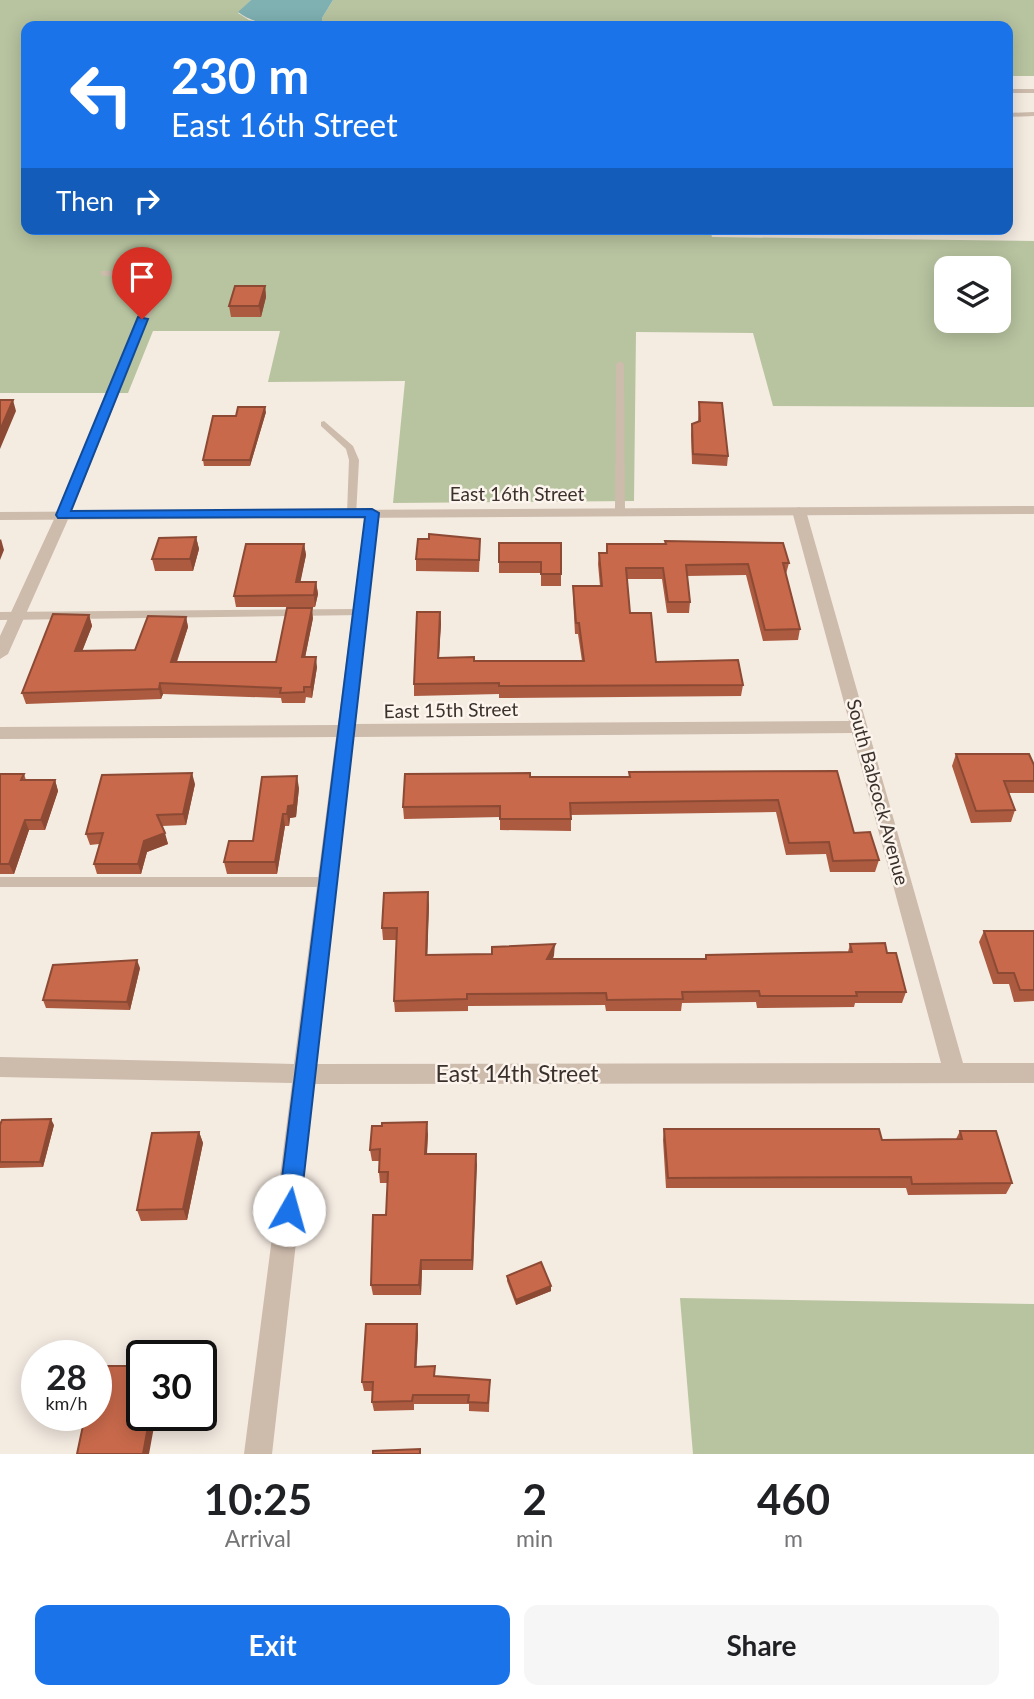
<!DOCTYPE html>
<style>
body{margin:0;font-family:Lato,sans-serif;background:#f6f6f6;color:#202124;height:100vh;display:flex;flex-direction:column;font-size:26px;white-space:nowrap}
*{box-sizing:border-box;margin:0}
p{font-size:23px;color:#757577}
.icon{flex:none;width:38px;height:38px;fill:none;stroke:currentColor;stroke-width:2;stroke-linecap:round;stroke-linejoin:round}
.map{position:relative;height:1454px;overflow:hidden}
.details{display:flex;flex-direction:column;background:#fff;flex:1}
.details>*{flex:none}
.hud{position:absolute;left:21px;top:21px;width:992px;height:214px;border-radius:14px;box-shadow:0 4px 18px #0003;background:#1a73e8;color:#fff;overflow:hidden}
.buttons{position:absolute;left:934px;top:256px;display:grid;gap:14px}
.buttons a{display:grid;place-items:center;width:77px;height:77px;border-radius:14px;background:#fff;box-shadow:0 4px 18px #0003;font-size:35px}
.speed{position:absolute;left:21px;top:1340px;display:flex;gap:14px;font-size:35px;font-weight:700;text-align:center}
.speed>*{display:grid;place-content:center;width:91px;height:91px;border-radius:50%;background:#fff;box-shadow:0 4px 18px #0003;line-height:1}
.speed small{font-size:18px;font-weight:400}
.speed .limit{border:4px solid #111;border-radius:10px;background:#fff;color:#111}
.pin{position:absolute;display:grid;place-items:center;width:60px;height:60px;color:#fff;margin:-72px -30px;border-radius:50% 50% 50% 0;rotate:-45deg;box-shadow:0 0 7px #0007}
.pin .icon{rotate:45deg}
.me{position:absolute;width:77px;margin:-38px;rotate:7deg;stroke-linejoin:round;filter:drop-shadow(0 0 5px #0008)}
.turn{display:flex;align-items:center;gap:24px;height:147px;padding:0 35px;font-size:32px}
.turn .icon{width:91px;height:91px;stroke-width:2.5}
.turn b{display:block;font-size:49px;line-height:60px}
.then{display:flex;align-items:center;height:66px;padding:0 35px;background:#0003;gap:14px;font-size:26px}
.eta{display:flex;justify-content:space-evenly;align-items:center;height:119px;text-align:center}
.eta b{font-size:42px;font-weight:700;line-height:49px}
.action{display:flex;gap:14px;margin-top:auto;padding:14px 35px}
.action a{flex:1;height:80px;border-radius:14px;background:#1a73e8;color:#fff;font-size:28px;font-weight:700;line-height:80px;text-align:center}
.action a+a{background:#f6f6f6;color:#202124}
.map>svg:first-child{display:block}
</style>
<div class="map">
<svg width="1034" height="1454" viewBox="0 0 1034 1454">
<rect width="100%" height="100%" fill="#f4ebe1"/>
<path fill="#b8c4a0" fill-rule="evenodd" d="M0 0H251L238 13 249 20 280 26H26V229H710L712 237 1034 241V407L773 406 753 333 636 332 634 501 393 503 405 381 268 382 280 331H153L128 393H0ZM947 268H999V320H947Z
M333 0H1034V76H1008V26H323L322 18Z
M680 1298 1034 1304V1454H693Z"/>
<path fill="#7fb0b2" d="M251 0H333L322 18 323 26C295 26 262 30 238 12Z"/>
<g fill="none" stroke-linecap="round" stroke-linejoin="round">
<path fill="#cdbbac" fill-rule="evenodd" d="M1008 89H1034V93H1008Z
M1034 112V116L1008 117V113Z
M620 361 624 364 625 512 620 515 615 512 616 364Z
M324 421 353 446 359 460 356 516 352 517 347 514 349 460 346 449 321 426V422Z
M358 609 362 611 364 613 362 615 0 620V612Z
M0 877H326L331 878 333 882 331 886 326 887H0Z"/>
<path fill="#cdbbac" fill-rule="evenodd" d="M101 271H161L167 274 70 515 8 654 0 659V636L56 515 154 277 105 276 101 275Z
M799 507 806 511 963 1063H1034V1083L314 1084 272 1454H244L292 1083 0 1077V1057L294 1064 336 737 0 739V727L338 725 365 514 372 510 379 514 355 724 849 721 792 511ZM852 733 941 1063 316 1064 354 737Z"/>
<path fill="#cdbbac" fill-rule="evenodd" d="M1034 506V514L0 520V512Z"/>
</g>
<path fill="#ac5a40" d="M265 286 266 297 261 317H231L229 306Z
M699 402 728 456 727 466 692 464 691 434 692 424 698 422Z
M266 412 250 466H204L203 460 236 416Z
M196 537 199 549 193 571H155L152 559Z
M665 541 789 563 786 574 800 629 798 640 763 641 746 575 687 576 690 602 689 613H667L662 579H627L630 613 656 662 743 685 741 696 499 698V694L414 696V684L440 612 441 623 439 658 474 661H582L578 634H575L573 597V586H600L598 564 599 553H606L607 544H665Z
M499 543H561V586H541V573H499Z
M304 544 306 555 300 582H316L318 594 315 607H236L234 596Z
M480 550 479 572 416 571V559Z
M89 615 92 626 82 651 135 650 186 617 188 627 177 662H276L313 618 305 657 317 667 312 698 306 697 305 703H282L281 698 163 694 161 699 26 704 22 693Z
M956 754 1034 765V793H1009L1015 810 1011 822 971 823 952 766Z
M837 771 854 833 879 860 875 872H830L826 854 786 855 776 812 571 815V831L500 830V817L404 819 403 807 530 777H629V772Z
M0 774H24L26 780H55L58 791 45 830H29L14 874H0Z
M195 784 186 825 162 826 168 844 147 852 141 874H97L94 864 99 844 90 845 86 834Z
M299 788 296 817 290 818 289 826H285L277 874H227L224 862 253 841Z
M429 904 427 955H554L553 959H705L706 955 848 952 850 944 887 953 906 992 902 1003H855L854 1007 757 1008 756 1002 682 1003 681 1011H606L605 1005 468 1006V1011L395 1012 394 1001 397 940H383L382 928Z
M984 931H1034V1001L1014 1002 1009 984H993L979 942Z
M140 968 130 1010 46 1008 43 1000Z
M0 1125H54L43 1167 0 1168Z
M664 1129 882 1140 956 1139 960 1131 1012 1183 1006 1194 908 1195 906 1188H666L663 1140Z
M199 1132 203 1143 187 1220 141 1221 137 1210Z
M428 1134 427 1154H476L473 1270H422L421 1295H373L371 1285 386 1215 388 1183H380L379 1172 380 1161H372L370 1150Z
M507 1276 551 1291 516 1305 507 1281Z
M417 1324 418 1334 416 1367 436 1376 490 1380 489 1412 469 1411V1404H414V1410L374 1411 372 1402 373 1391H364L362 1382Z"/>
<path fill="#8c4a34" d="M265 286 266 297 261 317 259 306Z
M13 400 16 411 0 449V430Z
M265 407 266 412 250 466V460Z
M196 537 199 549 193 571 190 559Z
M1 539 4 550 0 560V540Z
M304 544 306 555 298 594 296 582Z
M316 582 318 594 315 607 314 595Z
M312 608 313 618 303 668 302 657Z
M440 612 441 623 438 669V658Z
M89 615 92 626 78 662 75 651Z
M186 617 188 627 173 672 171 662Z
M316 657 317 667 312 698 311 687Z
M160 683 163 694 161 699 159 689Z
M192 773 195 784 186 825 183 814Z
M297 776 299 788 296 817 290 818 289 826 287 814 288 806Z
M55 780 58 791 45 830 41 820Z
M283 814 285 826 277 874 275 862Z
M25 820 29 830 14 874 9 864Z
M165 833 168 844 147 852 141 874 138 864 144 841Z
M428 892 429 904 427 967 426 955Z
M555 944 554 955 547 971V959Z
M137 960 140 968 130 1010 127 1002Z
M51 1119 54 1125 43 1167 40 1162Z
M427 1122 428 1134 426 1165 425 1154Z
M199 1132 203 1143 187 1220 183 1209Z
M476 1154 477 1165 473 1270 472 1260Z
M421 1260 422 1270 421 1295 419 1285Z
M551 1286V1291L516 1305V1300Z
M417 1324 418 1334 416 1376 415 1367Z
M150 1416H156L149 1454H143Z"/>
<path fill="#c8694b" stroke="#8c4a34" stroke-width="2" d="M235 286H265L259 306H229Z
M0 400H13L0 430Z
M699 402 722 403 728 456 693 454 692 424 700 421Z
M238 407H265L250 460H203L213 416H236Z
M429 534 480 539 479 560 416 559 418 539H429Z
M196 537 190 559H152L159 538Z
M665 541 783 543 789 563H783L800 629 765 630 748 564 686 565 690 602H668L663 568H626L630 613H651L656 662 738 660 743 685 499 686V683L414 684 417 612H440L438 658 474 657V661H584L579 623H576L573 586H602L599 553H607V544H666Z
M499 543H561V574H541V562H499Z
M246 544H304L296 582H316L314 595 234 596Z
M287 608H312L302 657H316L311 687H304V692L280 693 281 688 160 683 159 689 22 693 53 614 89 615 75 651 135 650 148 616 186 617 171 662H276Z
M956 754H1029L1034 765V781H1004L1015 810 976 811Z
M837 771 854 833 870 832 879 860 833 861 829 842 789 843 778 800 570 803 571 819H500V806L403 807 405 774 530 773V777H630L629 772Z
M192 773 183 814 157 815 165 833 144 841 138 864H94L103 833 86 834 102 775Z
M0 774H24L21 780H55L41 820H25L9 864H0Z
M297 776 294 805 288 806 287 814H283L275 862H224L229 841H253L262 777Z
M428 892 426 955 492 954V947L555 944 547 959H706V955L852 952 850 944 885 943 887 953H896L906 992H856L857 996H760L759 991 682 992 683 999 607 1000 606 993 467 994V999L394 1001 397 928H382L384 893Z
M984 931H1034V990H1020L1014 973H998Z
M137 960 127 1002 43 1000 53 965Z
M51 1119 40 1162H0V1125L2 1120Z
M427 1122 425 1154H476L472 1260H421L419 1285H371L373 1215H386L388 1172H379L380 1149 370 1150 372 1126H382V1123Z
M664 1129H879L882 1140 962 1139 960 1131H996L1012 1183 912 1184 911 1177 668 1178Z
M199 1132 183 1209 137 1210 152 1133Z
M541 1262 551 1286 516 1300 507 1276Z
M366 1324H417L415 1367 435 1366 434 1376 490 1380 488 1403 468 1402 469 1395H413L412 1401 372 1402 373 1382H362Z
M96 1366H142V1416H150L143 1454H77L85 1416H96Z
M420 1449V1454H373V1451Z"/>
<path fill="#1a73e8" stroke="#114b97" stroke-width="2" d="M138 317 148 319 71 511 372 509 379 513 300 1210 297 1217 289 1220 281 1217 278 1210 365 517 58 518 56 515Z"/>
<g text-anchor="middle" stroke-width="5" stroke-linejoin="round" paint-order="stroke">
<g font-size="19" fill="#3b302b" stroke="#fbf5ee">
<text x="517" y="501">East 16th Street</text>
<text transform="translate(451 710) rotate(-1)" y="7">East 15th Street</text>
<text transform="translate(878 792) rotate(75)" y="7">South Babcock Avenue</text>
</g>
<g font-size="23" fill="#3b302b" stroke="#fbf5ee">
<text x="517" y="1082">East 14th Street</text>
</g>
</g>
</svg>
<div class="buttons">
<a><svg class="icon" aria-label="layers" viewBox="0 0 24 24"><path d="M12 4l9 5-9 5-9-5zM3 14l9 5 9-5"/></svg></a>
</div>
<div class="speed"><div>28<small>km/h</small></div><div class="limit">30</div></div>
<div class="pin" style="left:142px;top:319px;background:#d93025"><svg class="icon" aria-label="arrive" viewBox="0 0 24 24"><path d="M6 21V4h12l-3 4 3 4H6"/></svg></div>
<svg class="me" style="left:289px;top:1210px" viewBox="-20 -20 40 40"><circle r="19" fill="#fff"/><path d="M0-13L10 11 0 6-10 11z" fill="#1a73e8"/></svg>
<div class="hud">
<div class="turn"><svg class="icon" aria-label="left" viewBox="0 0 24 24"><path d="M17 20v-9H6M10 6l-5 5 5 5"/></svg><div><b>230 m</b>East 16th Street</div></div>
<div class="then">Then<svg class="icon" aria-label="right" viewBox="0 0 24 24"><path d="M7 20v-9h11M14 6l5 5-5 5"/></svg></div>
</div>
</div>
<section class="details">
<div class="eta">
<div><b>10:25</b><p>Arrival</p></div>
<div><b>2</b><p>min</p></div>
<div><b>460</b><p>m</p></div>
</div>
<div class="action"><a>Exit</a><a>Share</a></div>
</section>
